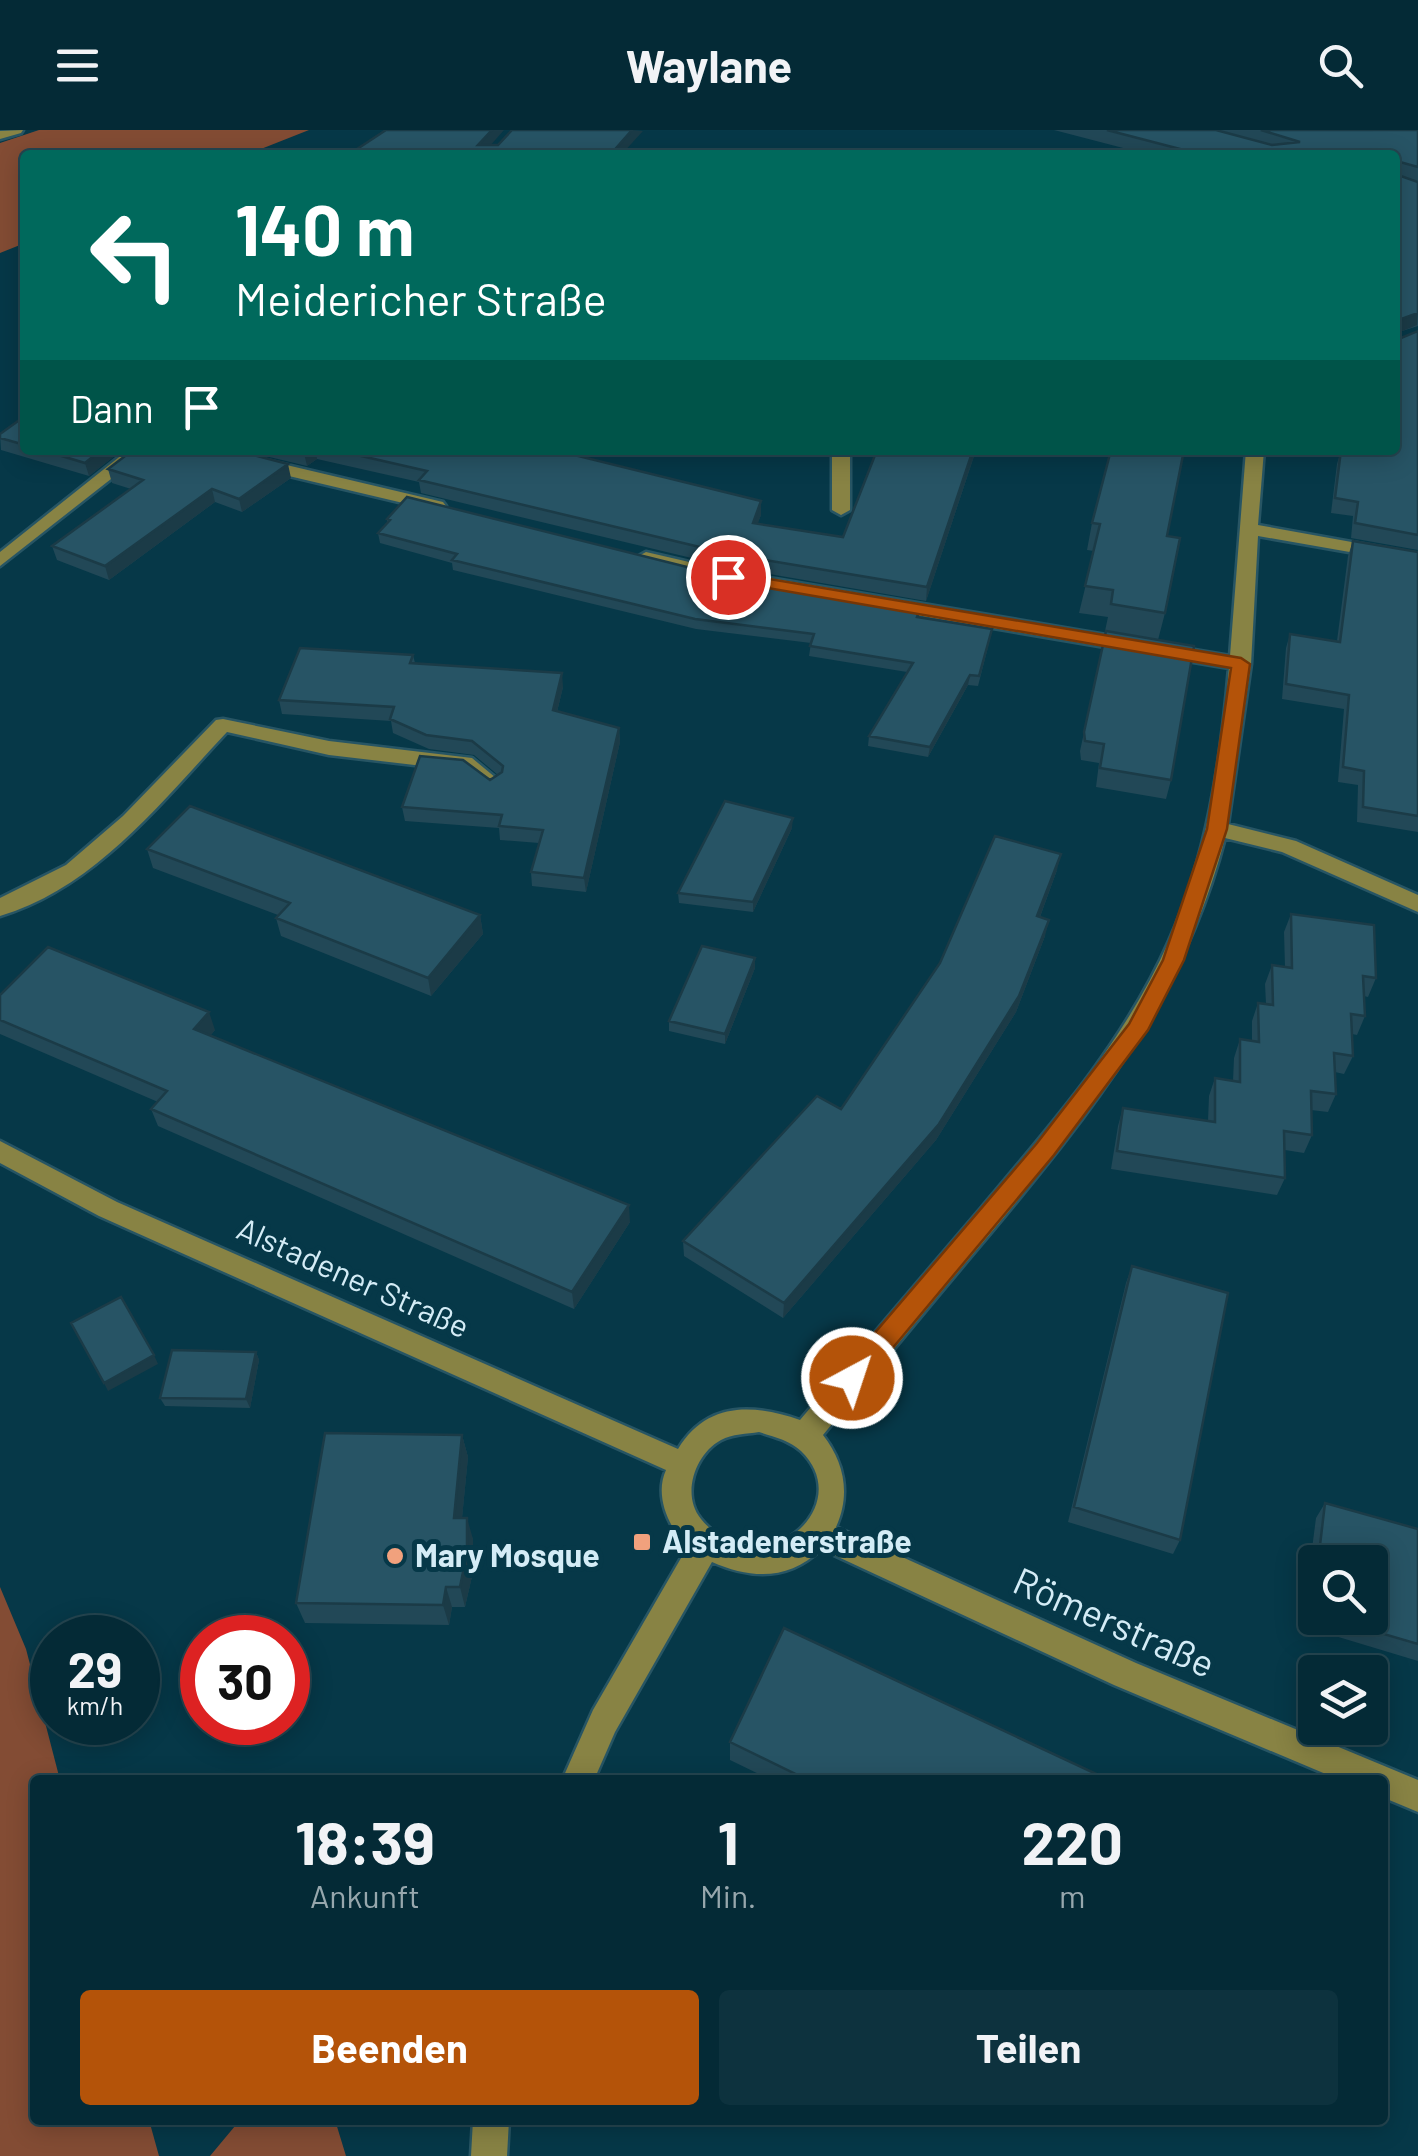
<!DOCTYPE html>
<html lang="de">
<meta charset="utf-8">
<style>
body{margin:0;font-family:Barlow,sans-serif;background:#0d323e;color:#f1f3f6;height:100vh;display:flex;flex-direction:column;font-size:38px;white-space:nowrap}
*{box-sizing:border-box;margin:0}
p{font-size:32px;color:#97a7ad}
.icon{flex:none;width:55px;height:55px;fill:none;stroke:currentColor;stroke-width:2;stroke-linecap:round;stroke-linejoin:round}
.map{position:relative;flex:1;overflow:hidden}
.side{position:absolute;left:30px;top:1645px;width:1358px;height:350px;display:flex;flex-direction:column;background:#042a36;border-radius:10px;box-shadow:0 5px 25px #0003,0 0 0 2px #254651}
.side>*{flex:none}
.guide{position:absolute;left:20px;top:20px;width:1380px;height:305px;border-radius:10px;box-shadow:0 5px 25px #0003,0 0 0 2px #254651;background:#00695c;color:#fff;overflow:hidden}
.tools{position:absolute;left:1298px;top:1415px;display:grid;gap:20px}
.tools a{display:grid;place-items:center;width:90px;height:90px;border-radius:10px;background:#042a36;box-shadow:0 5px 25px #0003,0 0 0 2px #254651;font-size:50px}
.speed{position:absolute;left:30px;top:1485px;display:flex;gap:20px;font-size:50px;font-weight:700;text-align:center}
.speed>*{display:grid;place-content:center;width:130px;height:130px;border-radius:50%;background:#042a36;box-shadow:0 5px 25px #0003,0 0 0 2px #254651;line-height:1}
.speed small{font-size:25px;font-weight:400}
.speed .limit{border:15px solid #d22;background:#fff;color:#111}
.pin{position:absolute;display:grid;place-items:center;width:85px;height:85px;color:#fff;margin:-42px;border:5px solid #fff;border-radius:50%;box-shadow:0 2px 10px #0007}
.me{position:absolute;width:110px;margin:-55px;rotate:40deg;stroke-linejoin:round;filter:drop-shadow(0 0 8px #0008)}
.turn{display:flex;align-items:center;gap:35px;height:210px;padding:0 50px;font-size:45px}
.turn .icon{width:130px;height:130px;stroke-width:2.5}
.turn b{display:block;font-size:70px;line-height:85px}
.then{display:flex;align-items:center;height:95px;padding:0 50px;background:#0003;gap:20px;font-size:38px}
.eta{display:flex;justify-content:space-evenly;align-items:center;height:170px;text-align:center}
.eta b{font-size:60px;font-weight:700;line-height:70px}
.primary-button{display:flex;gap:20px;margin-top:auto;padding:20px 50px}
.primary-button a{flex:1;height:115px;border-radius:10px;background:#b45309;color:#fff;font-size:40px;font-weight:700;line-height:115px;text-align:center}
.primary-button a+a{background:#0d323e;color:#f1f3f6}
header{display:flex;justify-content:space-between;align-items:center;height:130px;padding:0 50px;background:#042a36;font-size:45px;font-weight:700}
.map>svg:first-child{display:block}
</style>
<header><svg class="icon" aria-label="menu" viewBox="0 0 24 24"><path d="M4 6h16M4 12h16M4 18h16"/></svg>Waylane<svg class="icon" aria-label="search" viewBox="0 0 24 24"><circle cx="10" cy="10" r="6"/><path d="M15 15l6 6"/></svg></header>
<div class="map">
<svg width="1418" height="2026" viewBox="0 0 1418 2026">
<rect width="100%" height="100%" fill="#063848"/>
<path fill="#834c34" d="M39 0H309L246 25H25V113L0 123V13Z
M0 1457 26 1519 60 1650H35V1990H149L159 2026H0Z
M240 1990H335L346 2026H210Z"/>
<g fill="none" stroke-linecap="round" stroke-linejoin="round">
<defs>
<path id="minor" d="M23 0 21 3 0 9V1Z
M128 320H148L0 436V422Z
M832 320H850V380L841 385 832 380Z
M1246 320H1264L1258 395 1418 424V434L1258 406 1251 534 1228 694 1296 711 1418 765V782L1282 722 1225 708C1184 867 1092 981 989 1105 933 1171 878 1238 823 1305 844 1332 851 1364 836 1397L1136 1533 1418 1650V1682L1382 1667V1650H1340L1114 1555 821 1419C789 1451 751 1449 712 1432L615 1602 594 1650H562L593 1580 688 1416C669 1399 654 1366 666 1340L99 1086 0 1033V1011L117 1072 678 1319C707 1271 754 1274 800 1290 860 1219 921 1148 982 1077 1052 994 1125 911 1169 811 1207 726 1221 631 1229 538L728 453 637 427 646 422 728 441 1230 526ZM759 1302C774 1307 789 1310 801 1321 859 1377 761 1461 701 1389 681 1365 695 1324 721 1310 732 1304 747 1304 759 1302Z
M257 328 443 372 446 376 437 381 251 337 248 333Z
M223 589 329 611 472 628 502 653 492 660 466 641 329 625 227 602C162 671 95 758 0 786V768L66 735 123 686 216 590Z
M473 1990H509L507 2026H471Z"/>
</defs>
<use href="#minor" stroke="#275564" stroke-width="5"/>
<use href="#minor" fill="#888344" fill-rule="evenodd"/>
</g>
<path fill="#224857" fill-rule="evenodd" d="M1054 0H1418V196L1396 203 1401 208 1418 201V420L1351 408 1353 386 1331 383 1337 334 1341 320 1359 323V320H1395V25H1150Z
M25 286V320H122L89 346 1 320 0 304Z
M240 320H581L576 325 761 371V385L757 394 843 407 976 320 926 471 729 437 421 363 419 352 317 329 307 336Z
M108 339 291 348 242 382 215 372 109 450 57 430 52 416 131 359 112 353Z
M387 389 920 479 919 488 990 509 978 556 968 555 928 627 868 616 869 606 907 542 809 526 811 513 696 499 453 440 452 433 380 413 378 403 387 394Z
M1092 393 1167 406 1165 483 1158 510 1105 501 1108 487 1079 483 1094 421 1087 420Z
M1353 411 1418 422V702L1357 692 1358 655 1338 652 1344 579 1282 569 1286 518 1290 504 1337 511 1348 426Z
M1106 501 1171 650 1166 669 1096 657 1099 633 1081 630 1080 621Z
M413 525 415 533 563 557 557 582 619 598 620 612 586 762 532 756 531 742 539 713 500 710 499 698 405 691 402 677 490 650 498 645 474 625 429 619 393 603 391 591 282 584 279 570Z
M792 698 753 782 679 773 678 763Z
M147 719 480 785 483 804 431 866 281 806 276 788 278 785 153 738Z
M1057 740 1040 787 1045 806 1016 882 936 1010 783 1188 684 1126 683 1111 841 979Z
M1291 784 1376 848 1368 867 1364 866 1365 886 1357 905 1352 904 1353 926 1344 944 1335 942 1336 964 1328 982 1311 980 1312 1005 1304 1023 1285 1020V1048L1277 1065 1111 1039 1118 996 1123 978 1208 991 1209 966 1215 948 1233 951 1234 928 1240 909 1252 911V891L1258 873 1266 874 1265 854 1272 835 1285 837 1284 802Z
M755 828V838L725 914 669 901V891Z
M0 865 215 900 210 906 630 1092 574 1179 158 996 151 979 158 972 0 904Z
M1132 1136 1180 1410 1173 1424 1068 1392 1126 1153Z
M256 1222 259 1230 250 1278 165 1276 160 1268Z
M462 1305 468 1327 462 1388 473 1409V1442L465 1477H452L449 1495 305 1493 296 1473Z
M1325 1373 1418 1399V1531L1302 1496 1316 1388ZM1315 1432H1370V1488H1315Z
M730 1612 1109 1650H771L730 1630Z"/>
<path fill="#1b3b47" d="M492 0H504L482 25 478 15Z
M632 0 643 1 621 25H610Z
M1418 183 1417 195 1395 204 1396 191Z
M101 320H122L89 346 85 333Z
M308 320H316L317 329 307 336 304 323Z
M568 320H581L567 336 566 323Z
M973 320H976L926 471 927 457Z
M288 334 291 348 242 382 239 369Z
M212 359 215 372 109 450 105 436Z
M761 371V385L753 407V393Z
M562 543 563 557 554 594 553 580Z
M970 545 968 555 928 627 930 617Z
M619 598 620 612 586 762 584 748Z
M793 688 792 698 753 782V772Z
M1061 724 1057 740 1034 803 1037 786Z
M480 785 483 804 431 866 428 848Z
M1049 790 1045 806 1016 882 936 1010 783 1188 784 1173Z
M755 828V838L725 914V904Z
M209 882 215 900 201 917 194 899Z
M629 1075 630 1092 574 1179 572 1162Z
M256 1222 259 1230 250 1278 246 1269Z
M154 1225 158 1234 108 1261 104 1253Z
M462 1305 468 1327 460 1409 454 1388Z
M467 1388 473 1409V1442L465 1477 460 1457Z
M446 1457 452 1477 449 1495 443 1475Z"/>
<path fill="#275465" stroke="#1b3b47" stroke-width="2.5" d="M386 0H492L478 15H498L512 0H632L610 25H348Z
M1107 0H1216L1272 15 1300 12 1261 0H1418V37L1400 32 1395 44 1418 52V183L1396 191V204L1401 208 1418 201V405L1355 393 1358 372 1335 368 1341 320 1361 323V320H1395V25H1203Z
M25 286V315L0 308V304Z
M42 320H101L85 333Z
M133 320H234L288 334 239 369 212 359 105 436 52 416 143 350 108 339Z
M335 320H568L566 323 761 371 753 393 843 407 877 320H973L927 457 729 424 419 350 427 341Z
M1111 320H1184L1167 406 1180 408 1165 483 1111 474 1113 460 1085 456 1100 394 1092 393Z
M407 367 727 447 920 479 917 487 992 499 979 546 970 545 930 617 869 606 913 533 810 516 814 504 695 489 452 430 457 424 378 403 390 390 387 389Z
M1353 411 1418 422V686L1363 677 1364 641 1343 637 1349 565 1286 554 1290 504 1340 512Z
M1106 501 1194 516 1171 650 1100 638 1104 614 1085 611 1084 602Z
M300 518 413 525 410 533 562 543 553 580 619 598 584 748 531 742 543 700 499 696 502 685 402 677 420 626 463 630 490 650 502 642 503 636 472 611 426 605 390 589 394 577 279 570Z
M725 671 793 688 753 772 678 763Z
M190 676 480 785 428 848 276 788 290 773 147 719Z
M995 706 1061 724 1037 786 1049 790 1019 866 939 994 784 1173 683 1111 817 966 841 979 940 833Z
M1291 784 1374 795 1376 848 1363 846 1365 886 1351 884 1353 926 1334 923 1336 964 1311 961 1312 1005 1284 1001 1285 1048 1117 1021 1123 978 1215 992V948L1240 952V909L1259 912 1258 873 1273 875 1272 835 1292 838Z
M702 816 755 828 725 904 669 891Z
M48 817 209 882 194 899 629 1075 572 1162 151 979 167 961 0 890V865Z
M1132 1136 1228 1163 1180 1410 1074 1377Z
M121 1167 154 1225 104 1253 71 1193Z
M172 1220 256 1222 246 1269 160 1268Z
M325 1303 462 1305 454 1388H467V1422L460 1457H446L443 1475 296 1473Z
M1325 1373 1418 1399V1514L1329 1488H1370V1432H1318Z
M1315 1457V1483L1312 1482Z
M784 1498 1109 1650H808L730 1612Z"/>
<path fill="#b45309" stroke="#753606" stroke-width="2.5" d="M728 442 1241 528 1250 534 1227 699 1184 830 1148 900 1054 1025 861 1256 852 1259 839 1248 843 1240 1037 1013 1129 894 1163 830 1207 699 1231 538 722 450 719 447Z"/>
<g fill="#f1a17d" stroke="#063848" stroke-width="4">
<rect x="632" y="1402" width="20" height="20" rx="5"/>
<circle cx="395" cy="1426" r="10"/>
</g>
<g text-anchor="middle" stroke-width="10" stroke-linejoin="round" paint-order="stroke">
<g font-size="32" fill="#d4ecf6" stroke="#063848">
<text transform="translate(353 1148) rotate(24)" y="11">Alstadener Straße</text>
</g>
<g font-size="32" font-weight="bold" fill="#d4ecf6" stroke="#063848" text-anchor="start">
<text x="662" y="1423">Alstadenerstraße</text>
<text x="415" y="1437">Mary Mosque</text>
</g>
<g font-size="38" fill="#d4ecf6" stroke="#063848">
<text transform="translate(1114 1493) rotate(24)" y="13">Römerstraße</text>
</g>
</g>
</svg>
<div class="tools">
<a><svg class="icon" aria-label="search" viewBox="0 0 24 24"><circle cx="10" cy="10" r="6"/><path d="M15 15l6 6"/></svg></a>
<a><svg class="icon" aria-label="layers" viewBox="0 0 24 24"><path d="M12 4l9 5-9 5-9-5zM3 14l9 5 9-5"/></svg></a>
</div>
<div class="speed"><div>29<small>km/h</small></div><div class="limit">30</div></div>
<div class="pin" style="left:728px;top:447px;background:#d93025"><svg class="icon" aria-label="arrive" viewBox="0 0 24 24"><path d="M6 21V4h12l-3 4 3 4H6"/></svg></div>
<svg class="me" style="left:852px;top:1248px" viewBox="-20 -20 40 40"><circle r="17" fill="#b45309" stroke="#fff" stroke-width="3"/><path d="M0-11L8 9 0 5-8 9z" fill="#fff"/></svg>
<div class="guide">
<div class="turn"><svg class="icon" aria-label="left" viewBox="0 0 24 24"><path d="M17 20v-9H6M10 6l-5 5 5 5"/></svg><div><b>140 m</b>Meidericher Straße</div></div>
<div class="then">Dann<svg class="icon" aria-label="arrive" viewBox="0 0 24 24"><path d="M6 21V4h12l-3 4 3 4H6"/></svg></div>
</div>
<section class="side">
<div class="eta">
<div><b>18:39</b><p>Ankunft</p></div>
<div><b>1</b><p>Min.</p></div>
<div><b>220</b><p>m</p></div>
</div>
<div class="primary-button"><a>Beenden</a><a>Teilen</a></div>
</section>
</div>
